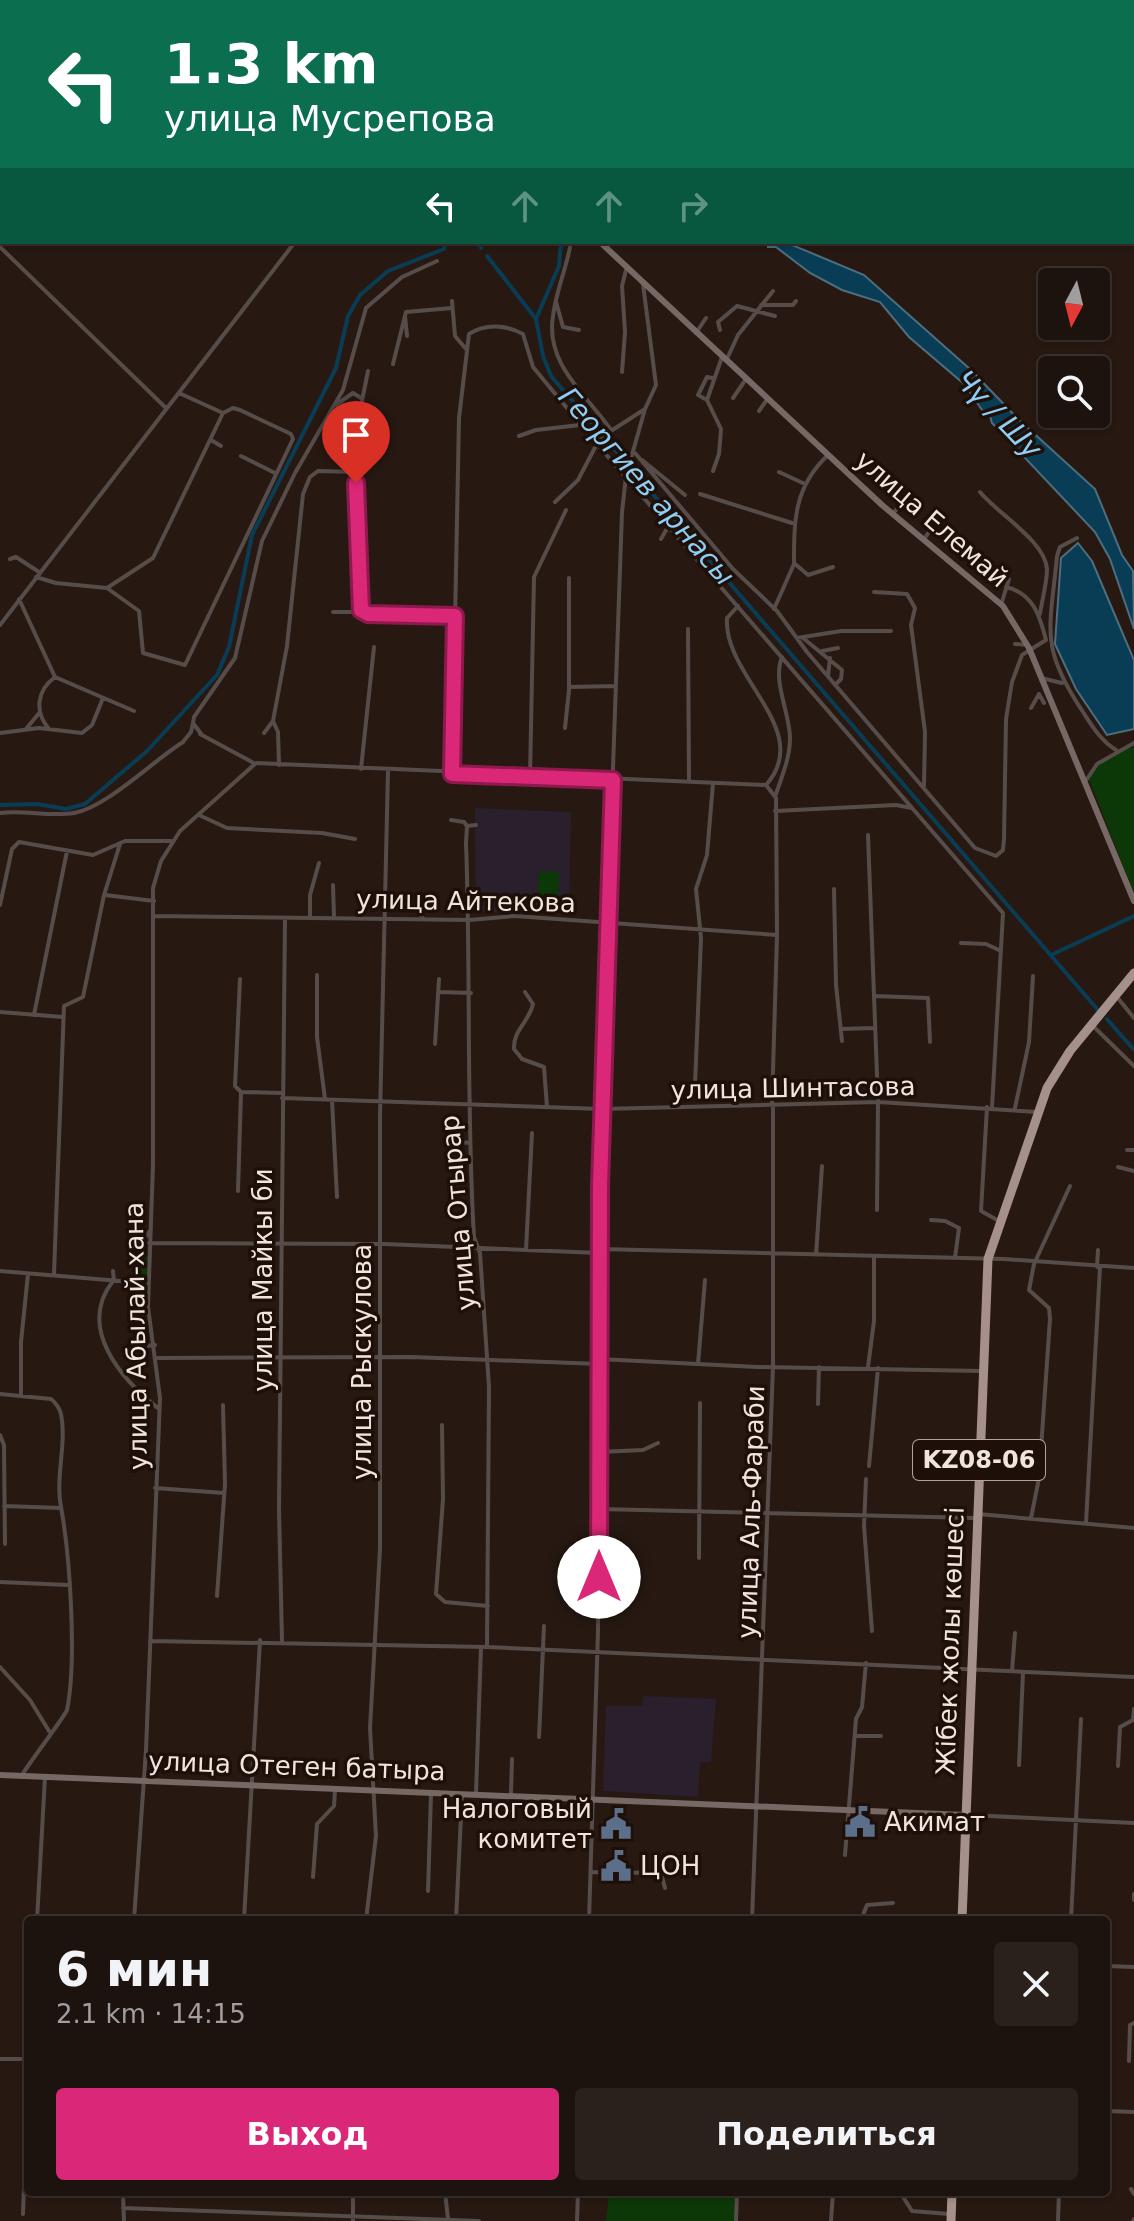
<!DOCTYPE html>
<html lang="ru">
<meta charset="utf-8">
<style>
body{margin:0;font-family:"DejaVu Sans",sans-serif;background:#2a201c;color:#f1f3f6;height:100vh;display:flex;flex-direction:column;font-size:30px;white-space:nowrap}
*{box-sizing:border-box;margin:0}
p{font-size:26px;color:#a09e9e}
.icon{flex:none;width:44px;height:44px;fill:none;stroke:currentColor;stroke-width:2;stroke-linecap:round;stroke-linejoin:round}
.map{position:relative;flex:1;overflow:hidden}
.drawer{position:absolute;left:24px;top:1916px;width:1086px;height:280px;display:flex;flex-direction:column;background:#1d130e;border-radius:8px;box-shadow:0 2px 6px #0004,0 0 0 2px #3b322e}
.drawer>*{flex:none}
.guide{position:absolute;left:0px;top:0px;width:1134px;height:244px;box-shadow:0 2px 6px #0004,0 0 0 2px #3b322e;background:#0b6e4f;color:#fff;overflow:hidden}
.needle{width:52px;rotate:187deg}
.fabs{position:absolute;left:1038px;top:268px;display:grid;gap:16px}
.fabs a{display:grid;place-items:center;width:72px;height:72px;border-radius:8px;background:#1d130e;box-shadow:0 2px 6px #0004,0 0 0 2px #3b322e;font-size:40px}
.pin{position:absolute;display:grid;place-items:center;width:68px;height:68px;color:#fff;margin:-82px -34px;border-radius:50% 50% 50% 0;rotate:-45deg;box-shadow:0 0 8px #0007}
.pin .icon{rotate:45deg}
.me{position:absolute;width:88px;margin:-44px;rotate:0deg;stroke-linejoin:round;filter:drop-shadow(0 0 6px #0008)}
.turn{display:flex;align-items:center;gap:28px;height:168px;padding:0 32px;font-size:36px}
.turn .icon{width:104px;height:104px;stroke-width:2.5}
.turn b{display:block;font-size:56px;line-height:68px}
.lanes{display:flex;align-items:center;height:76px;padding:0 32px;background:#0003;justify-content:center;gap:40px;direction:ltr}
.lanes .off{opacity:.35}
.round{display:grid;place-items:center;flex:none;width:84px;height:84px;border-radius:8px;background:#2a201c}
.summary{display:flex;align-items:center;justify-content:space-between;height:136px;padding:0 32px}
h1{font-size:48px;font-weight:800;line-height:60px}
.primary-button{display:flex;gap:16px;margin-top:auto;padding:16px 32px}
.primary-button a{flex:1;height:92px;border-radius:8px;background:#db2777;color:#fff;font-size:32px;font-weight:800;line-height:92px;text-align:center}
.primary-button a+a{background:#2a201c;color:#f1f3f6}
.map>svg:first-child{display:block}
</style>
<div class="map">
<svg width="1134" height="2221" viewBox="0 0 1134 2221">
<rect width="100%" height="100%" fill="#271912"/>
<path fill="#352116" d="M231 0H390L233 2Z"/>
<path fill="#2a1f2d" d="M475 808 571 812 569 912H476Z
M643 1696 716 1699 711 1762H700L698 1797 603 1791 606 1706H642Z"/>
<path fill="#0c3707" d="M1134 747V893L1089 779 1090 773 1116 751Z
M539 871 559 872 558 904 538 903Z
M148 1253 147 1302 135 1282Z
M609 2192H735L734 2221H606Z"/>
<path fill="#093c55" stroke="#4e6e7e" stroke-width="2" d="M762 242H785L864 275 971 370 1018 419 1095 489 1122 555 1133 571 1134 629 1110 559 1095 532 992 423 989 412 982 410 964 384 909 337 880 302 842 290 810 273 776 247H768V243Z
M1078 543 1092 561 1134 660V729L1107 735 1076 689 1055 644 1061 558Z"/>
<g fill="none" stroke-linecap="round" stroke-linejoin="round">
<path stroke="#093c55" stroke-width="4" d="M193 0 195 2
M477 242 481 248
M487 256 536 319 543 356 551 376 1098 1010
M536 319 559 266 561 242
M0 805 37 804 66 809 85 804 147 751 217 675 229 647 252 535 336 368 348 316 360 295 388 271 444 249 446 242
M1051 955 1134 916
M1107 1019 1134 1050"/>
<path stroke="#564d4b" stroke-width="4" d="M159 0 160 2
M212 0 214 2
M553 0 555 2
M448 2 449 0
M571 242C567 267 556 291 553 316 545 364 586 394 611 430
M0 247 166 408
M452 301 455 336 466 349
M556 302 563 327 579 330
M761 305H793L796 301
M405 316 407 336
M720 330 718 322 737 306 775 316
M696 333 706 318
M726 361 738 335 773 291
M393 364 406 312 452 308
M368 371 358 421 355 472 361 610 368 614 455 616
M622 372 625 332 622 286 627 266
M179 393 223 413
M733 398 746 379
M707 400 698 395 707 377 712 378
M336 405 353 393 361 398
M759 411 768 398
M519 436 536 430 580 425
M211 440 221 446
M635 453 733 569 777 611 807 652 975 848 996 856 1003 850 1004 839 1006 719 1012 682 1022 655 1046 640C1040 616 1033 593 1006 587
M828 455C794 487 794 520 794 563L808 575 833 567
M241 456 275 473
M642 460 685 495
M713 471 719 454 721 429 707 400 722 357
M779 472 805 484
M980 492C998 514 1045 541 1047 569 1047 583 1042 600 1040 614
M700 494 792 523
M555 502 578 480 600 438 645 409
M892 514 902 504
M1077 538 1060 547 1057 556C1050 631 1039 646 1083 712 1092 726 1101 741 1116 750
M661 539 669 525
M924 539 932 528
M10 559 16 557 39 572
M36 577 56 583 107 588 153 558 223 413
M107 588 139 611 143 653 185 665 293 439 291 434 240 410 233 408 223 413
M874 592 907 594 915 608 911 625 925 732 924 786
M19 599 55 677 134 711
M1001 605 1009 579
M738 606 727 618C723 677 815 730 766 785
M774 609 794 564
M333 612H363
M0 625 295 242
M688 629 689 782
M797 638 841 631H891
M803 638 842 670 841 679 835 685
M1015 644 1027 645
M822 651 838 648
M828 676 830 658
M1041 678 1062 683
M569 687 616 686
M1039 694 1044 703
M1031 708 1039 694
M565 728 569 690V578
M26 729 40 712
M49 729C34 712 37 690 55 677
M0 733 39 728 82 733 92 725 103 698
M264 733 273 721
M200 734 252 762
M202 735 193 723 194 717 235 658 262 541 295 473 343 390 366 308 402 277 437 261
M279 765 278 732 273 721 287 646 303 494 310 477 318 471 355 472
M361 769 374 647
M452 774 459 418 469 334C486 323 506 325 523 334L533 367 590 436 1003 913 992 1107
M530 777 534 577 566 510
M1085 782 1097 764 1134 743
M766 785 776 798 777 935 772 1105
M776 794C782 776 790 758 790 738 790 713 772 681 782 657
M775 811 896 805 912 808
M0 813C25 810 50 817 74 813 107 807 154 760 183 742L191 732 193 723
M201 816 227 828 322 833 355 839
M451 820 464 822 467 826
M476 825 467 826 466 843C471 974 466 1105 474 1237L480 1253 489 1387 487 1647
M868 835 878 1102 877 1210
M333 885 334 917
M834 889 836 985 842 1041
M105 895 154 901
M0 905 12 849 19 842 93 855 125 841H171
M408 908 418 910 423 919
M154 916 469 920 515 916 777 935
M310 918V895L319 863
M961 943 986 944 1001 951
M317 975V1037L325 1099
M240 979 235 1086 241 1092 281 1093
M438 992 471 993
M525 992 533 1004C529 1022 513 1030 514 1049L522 1059 544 1067 547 1107
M874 996 928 998 930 1042
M1117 997 1134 1018
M0 1012 63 1017
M34 1015 67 851
M1093 1026 1134 1066
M841 1029 875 1028
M435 1044 439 979
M695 1085 701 938 696 889 707 855 713 783
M282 1098 601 1109 878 1102 1037 1112
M332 1100 337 1197
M987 1107 981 1211 999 1221
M1015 1108 1029 1042 1033 976
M451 1141 470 1143
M1127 1150H1134
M1118 1167 1134 1171
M238 1191 241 1092
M931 1220 945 1221 959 1228 955 1258
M149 1243 385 1244 599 1253
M599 1249 1004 1259 1134 1268
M526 1250 532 1133
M816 1255 822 1166
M1097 1267 1098 1250
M0 1271 132 1282
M113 1271 114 1281
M54 1274 64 1006 83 997 104 895 120 844
M113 1281C76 1328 122 1380 159 1409
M147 1311 132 1282 144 1239 150 1231
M158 1358 411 1357 599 1364
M599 1359 757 1367 982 1371
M134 1360 136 1347 155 1345
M698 1364 705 1280
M868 1367 874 1321V1256
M0 1394 51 1399C56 1403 59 1407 61 1414 67 1444 55 1477 61 1507 70 1556 77 1661 67 1710 65 1716 29 1763 22 1775
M21 1395V1342L28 1274
M818 1404 819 1367
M442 1425 443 1499 436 1594 445 1602 488 1606
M0 1435 4 1445 5 1544
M599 1452 643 1450 658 1443
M869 1466 878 1368
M866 1479 864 1526 872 1631
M155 1488 224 1493
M4 1506 61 1508
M600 1509 975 1518
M978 1514 1134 1528
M1031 1518 1039 1478 1050 1319 1049 1308 1029 1290 1034 1264 1070 1186
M1086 1523 1100 1267
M699 1558 700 1403
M0 1582 68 1585
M217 1596 225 1484 223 1405
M150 1641 487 1647 1134 1677
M282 1641 279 1509 285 918
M0 1667 30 1700 49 1731
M1012 1671 1015 1633
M855 1736H881
M539 1737 544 1626
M1019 1765 1023 1672
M1118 1766 1120 1727 1133 1720 1134 1709
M476 1793 481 1647
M511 1794 512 1759
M969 1815 1134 1823
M845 1855 856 1719 862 1707 866 1663
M591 1872 661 1873 665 1888
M313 1877 317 1824 334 1806 335 1790
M428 1891 431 1793
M1134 1894V1900
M37 1920 45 1777
M134 1920 146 1750 160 1398 148 1307 153 1164V888L161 861 180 831 256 763 766 785
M244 1920 260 1640
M366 1920 376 1836 370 1728 380 1549V1116L388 771
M456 1920 462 1795
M589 1920 598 1631 601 1109 622 512 626 476 645 409 656 385 643 284
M752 1920 773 1367V1105
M861 1920 867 1905 893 1903
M1071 1920 1081 1719
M1106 1966 1134 1967
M0 2059H28
M1129 2061 1130 2025 1134 2023
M1106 2111 1134 2112
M1131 2189 1134 2194
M123 2192 124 2221
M445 2192 448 2219
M900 2192 912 2211 949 2214
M123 2208 479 2221
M23 2214 28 2078
M353 2221V2192
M577 2221 578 2192
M736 2221 737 2192
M831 2221 833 2192
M1058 2221 1059 2192
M1133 2221 1134 2219"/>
<path stroke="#766965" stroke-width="6" d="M458 0V2
M600 242 882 505 1003 606 1029 648 1134 901
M0 1775 965 1815"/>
<path stroke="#a6908b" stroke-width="9" d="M962 1920 988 1259 1047 1088 1070 1051 1134 973
M951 2221 952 2192"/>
</g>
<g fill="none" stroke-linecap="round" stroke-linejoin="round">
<defs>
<path id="route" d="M356 483 361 610 368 614 455 616 452 774 613 780 600 1186 599 1577"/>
</defs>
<use href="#route" stroke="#8e194d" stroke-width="20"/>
<use href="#route" stroke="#db2777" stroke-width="14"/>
</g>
<defs>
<symbol id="civic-bare" viewBox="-9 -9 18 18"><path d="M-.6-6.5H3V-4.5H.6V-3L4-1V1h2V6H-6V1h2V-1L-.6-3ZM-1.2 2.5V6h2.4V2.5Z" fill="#5c6f8a" stroke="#1e1009" stroke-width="2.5" paint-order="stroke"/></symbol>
</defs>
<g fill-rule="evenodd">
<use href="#civic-bare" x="838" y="1800" width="44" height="44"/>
<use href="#civic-bare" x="594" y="1802" width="44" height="44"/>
<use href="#civic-bare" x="594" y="1844" width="44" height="44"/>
</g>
<g text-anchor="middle" stroke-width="7" stroke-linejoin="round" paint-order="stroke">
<rect fill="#1e1009" stroke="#b0a49f" stroke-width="2" x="913" y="1440" width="132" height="40" rx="6"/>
<g font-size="24" font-weight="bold" fill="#efe4df">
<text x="979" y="1468">KZ08-06</text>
</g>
<g font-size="26" fill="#efe4df" stroke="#1e1009">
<text transform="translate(932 519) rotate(41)" y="9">улица Елемай</text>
<text transform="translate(466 901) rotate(1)" y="9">улица Айтекова</text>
<text transform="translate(793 1088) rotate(-1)" y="9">улица Шинтасова</text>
<text transform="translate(458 1213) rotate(-95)" y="9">улица Отырар</text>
<text transform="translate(263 1280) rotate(-90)" y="9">улица Майкы би</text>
<text transform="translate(136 1336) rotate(-91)" y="9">улица Абылай-хана</text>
<text transform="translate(362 1362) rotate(-90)" y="9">улица Рыскулова</text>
<text transform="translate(751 1512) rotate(-88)" y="9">улица Аль-Фараби</text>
<text transform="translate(950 1641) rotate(-88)" y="9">Жібек жолы көшесі</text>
<text transform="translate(297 1766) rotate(2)" y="9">улица Отеген батыра</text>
</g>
<g font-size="26" fill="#efe4df" stroke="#1e1009" text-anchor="start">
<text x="592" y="1818" text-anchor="end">Налоговый<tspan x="592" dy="30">комитет</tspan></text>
<text x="884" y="1831">Акимат</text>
<text x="640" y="1875">ЦОН</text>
</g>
<g font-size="28" font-style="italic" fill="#8ecdf4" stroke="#1e1009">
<text transform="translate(999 414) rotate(46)" y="10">Чү / Шу</text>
<text transform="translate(647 486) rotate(49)" y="10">Георгиев арнасы</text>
</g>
</g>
</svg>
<div class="fabs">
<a><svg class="needle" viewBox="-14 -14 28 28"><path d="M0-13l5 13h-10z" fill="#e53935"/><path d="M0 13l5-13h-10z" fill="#a09e9e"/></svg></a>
<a><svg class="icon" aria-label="search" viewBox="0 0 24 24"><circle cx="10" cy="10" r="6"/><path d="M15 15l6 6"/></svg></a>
</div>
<div class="pin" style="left:356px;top:483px;background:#d93025"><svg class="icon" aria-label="arrive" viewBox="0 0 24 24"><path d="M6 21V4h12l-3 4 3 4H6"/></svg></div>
<svg class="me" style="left:599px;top:1577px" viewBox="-20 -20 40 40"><circle r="19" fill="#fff"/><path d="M0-13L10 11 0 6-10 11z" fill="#db2777"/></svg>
<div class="guide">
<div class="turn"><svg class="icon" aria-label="left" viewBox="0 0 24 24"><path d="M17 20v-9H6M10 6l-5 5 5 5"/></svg><div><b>1.3 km</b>улица Мусрепова</div></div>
<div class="lanes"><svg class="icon" aria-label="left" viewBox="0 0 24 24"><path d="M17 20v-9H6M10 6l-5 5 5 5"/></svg><svg class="icon off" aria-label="ahead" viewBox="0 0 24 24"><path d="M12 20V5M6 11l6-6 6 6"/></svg><svg class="icon off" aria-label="ahead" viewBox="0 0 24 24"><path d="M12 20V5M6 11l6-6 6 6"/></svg><svg class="icon off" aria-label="right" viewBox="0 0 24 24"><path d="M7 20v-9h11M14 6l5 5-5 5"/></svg></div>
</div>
<section class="drawer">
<div class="summary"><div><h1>6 мин</h1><p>2.1 km · 14:15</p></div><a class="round"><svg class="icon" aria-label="close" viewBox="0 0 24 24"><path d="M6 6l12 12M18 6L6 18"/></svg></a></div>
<div class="primary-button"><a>Выход</a><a>Поделиться</a></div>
</section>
</div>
